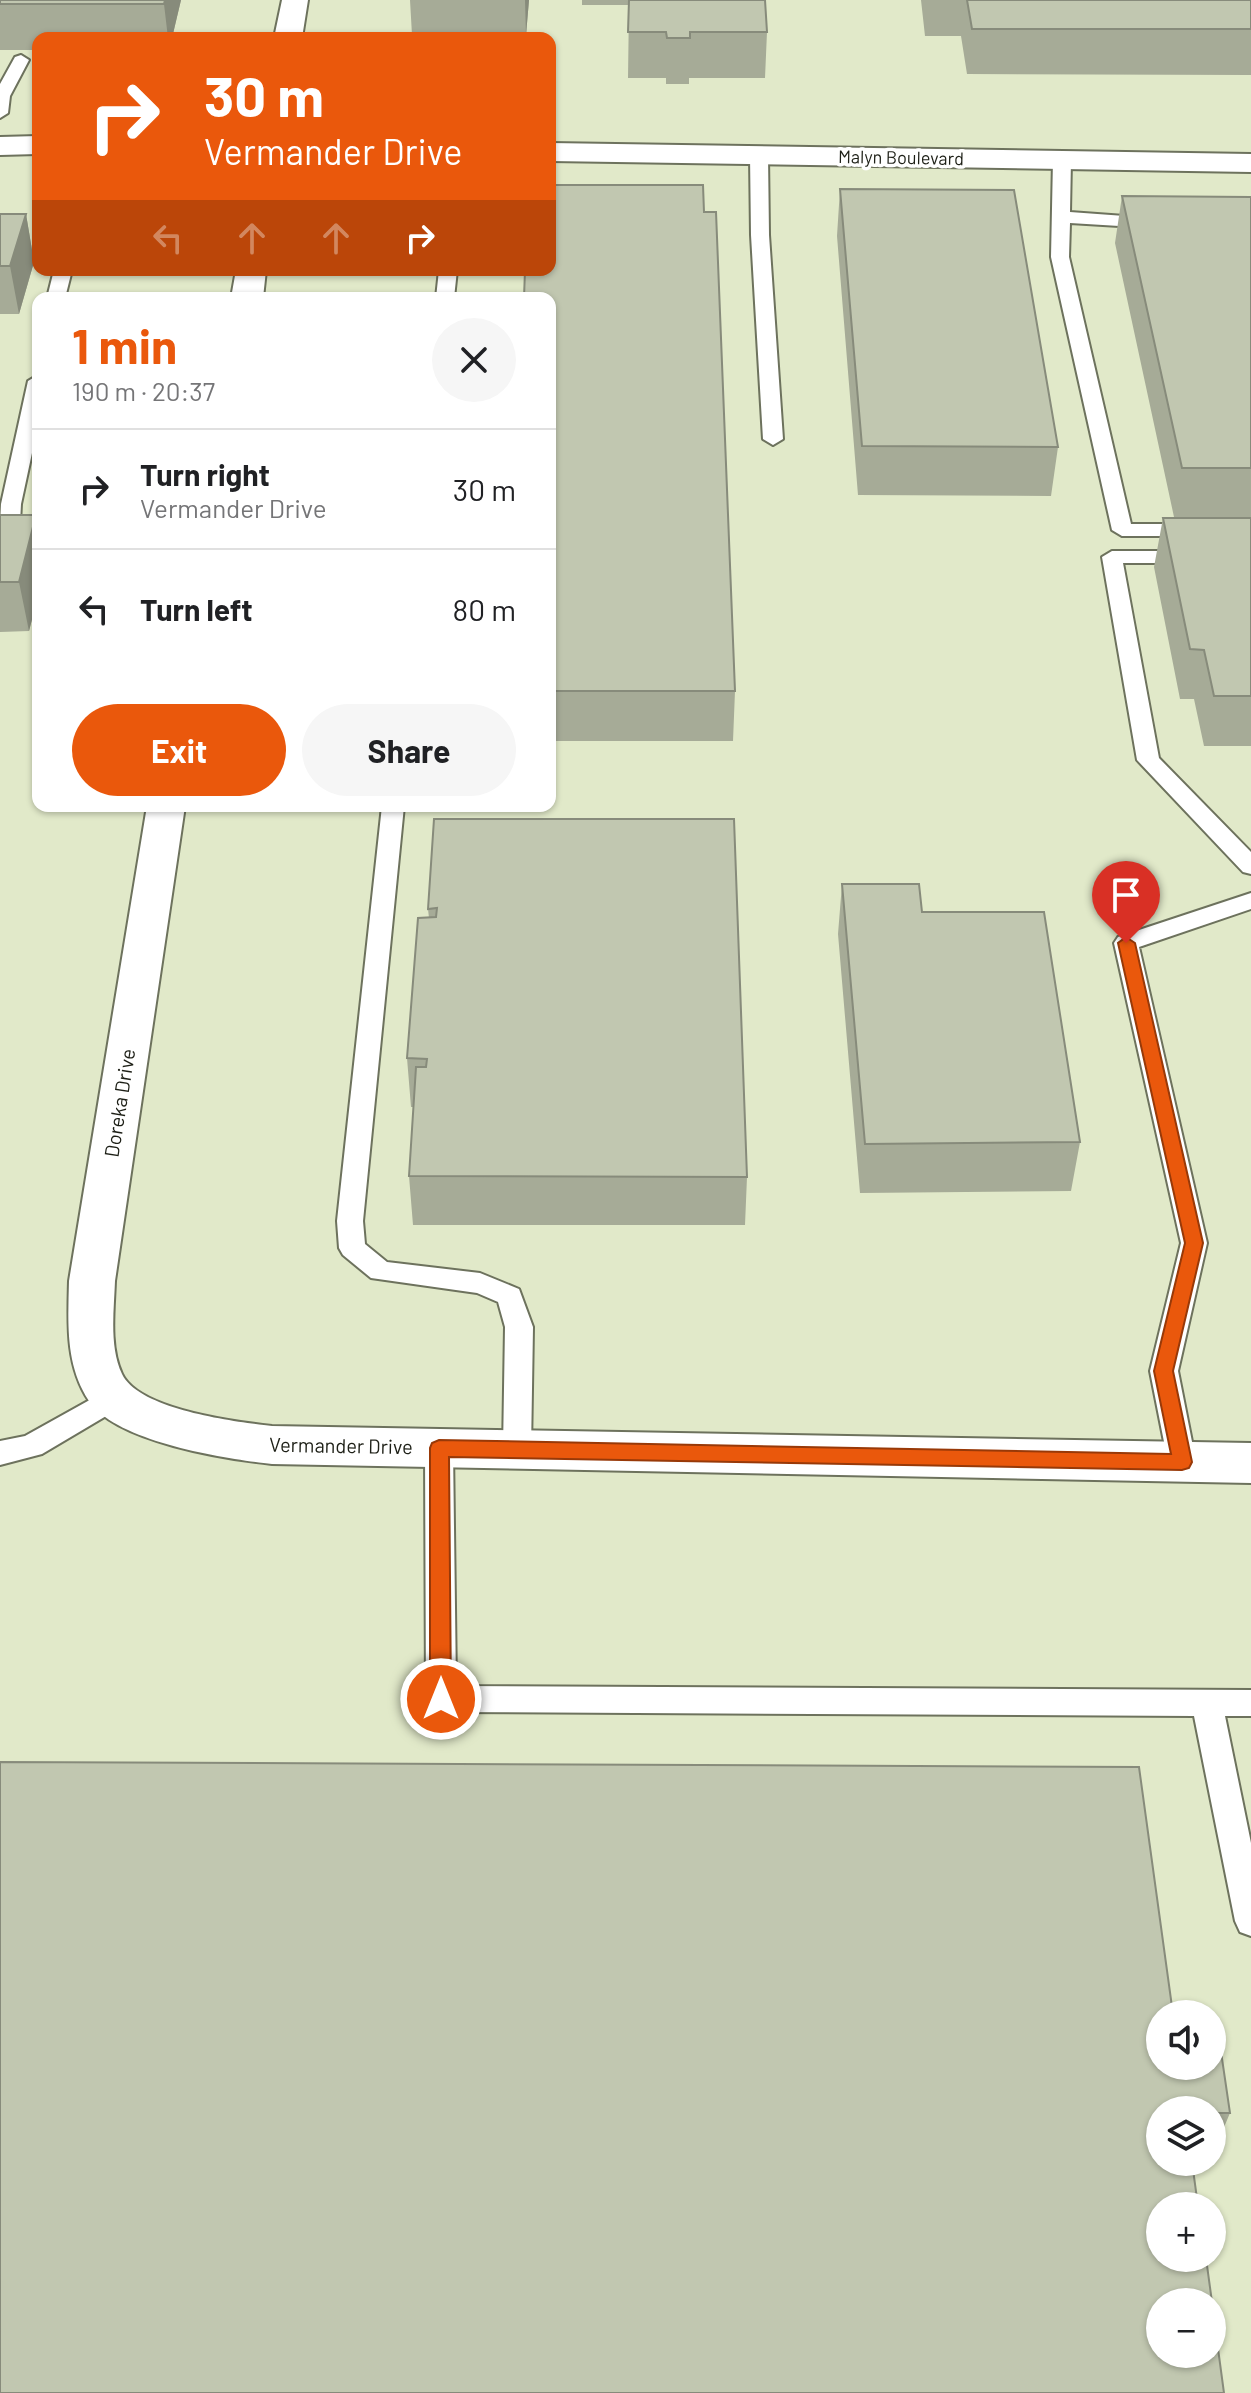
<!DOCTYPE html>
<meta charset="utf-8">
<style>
body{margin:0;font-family:Barlow,sans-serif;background:#f6f6f6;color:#202124;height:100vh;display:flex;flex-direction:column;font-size:30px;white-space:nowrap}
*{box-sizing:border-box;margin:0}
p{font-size:26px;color:#757577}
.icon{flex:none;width:44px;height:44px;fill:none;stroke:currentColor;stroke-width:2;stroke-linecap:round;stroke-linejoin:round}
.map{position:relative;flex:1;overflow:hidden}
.side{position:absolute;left:32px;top:292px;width:524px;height:520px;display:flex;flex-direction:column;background:#fff;border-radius:16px;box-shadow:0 2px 6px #0004}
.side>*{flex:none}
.guide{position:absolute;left:32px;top:32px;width:524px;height:244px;border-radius:16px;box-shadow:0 2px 6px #0004;background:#ea580c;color:#fff;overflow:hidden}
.buttons{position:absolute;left:1146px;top:2000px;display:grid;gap:16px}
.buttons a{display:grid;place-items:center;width:80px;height:80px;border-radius:50%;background:#fff;box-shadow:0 2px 6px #0004;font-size:40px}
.pin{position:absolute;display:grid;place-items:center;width:68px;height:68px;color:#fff;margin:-82px -34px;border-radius:50% 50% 50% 0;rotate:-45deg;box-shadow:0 0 8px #0007}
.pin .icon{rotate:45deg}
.me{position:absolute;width:88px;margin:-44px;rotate:0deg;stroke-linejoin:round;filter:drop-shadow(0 0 6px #0008)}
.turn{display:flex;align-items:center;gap:28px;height:168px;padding:0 40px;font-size:36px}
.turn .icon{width:104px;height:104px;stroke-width:2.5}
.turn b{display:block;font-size:56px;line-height:68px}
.lanes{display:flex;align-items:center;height:76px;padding:0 40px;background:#0003;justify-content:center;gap:40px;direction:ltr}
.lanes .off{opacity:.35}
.round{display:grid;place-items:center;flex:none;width:84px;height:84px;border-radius:42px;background:#f6f6f6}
.head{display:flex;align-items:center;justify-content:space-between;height:136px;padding:0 40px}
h1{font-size:48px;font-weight:700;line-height:60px;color:#ea580c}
.cta{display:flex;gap:16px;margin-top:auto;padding:16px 40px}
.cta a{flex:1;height:92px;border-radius:48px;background:#ea580c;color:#fff;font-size:32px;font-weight:700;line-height:92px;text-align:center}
.cta a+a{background:#f6f6f6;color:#202124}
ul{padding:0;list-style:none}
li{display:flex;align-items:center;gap:24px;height:120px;padding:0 40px;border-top:2px solid #e0e0e0}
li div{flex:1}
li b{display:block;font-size:30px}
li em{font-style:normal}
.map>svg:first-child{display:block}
</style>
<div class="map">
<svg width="1251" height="2393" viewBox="0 0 1251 2393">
<rect width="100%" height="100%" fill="#eaf0d8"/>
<path fill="#e1e9c9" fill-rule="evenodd" d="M0 0H1251V2393H0ZM38 38H550V270H38ZM38 298H550V806H38ZM1160 2014H1212V2066H1160ZM1160 2110H1212V2162H1160ZM1160 2206H1212V2258H1160ZM1160 2302H1212V2354H1160Z"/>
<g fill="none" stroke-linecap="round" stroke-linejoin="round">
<defs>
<path id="service" d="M21 55 29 60 10 96 8 113 0 118V84L15 57Z
M759 150 768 155 769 235 783 439 773 445 763 439 751 235 750 155Z
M1062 155 1071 160 1070 212 1152 218 1161 223 1152 228 1070 223 1069 257 1131 524H1251V536H1122L1112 530 1051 257 1053 160Z
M54 270H72L65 298H47Z
M439 270H457L454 298H436Z
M38 375V425L21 504 20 523 38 534V546L20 542 0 525 1 504 28 381Z
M1112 551H1251V563H1123L1159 758 1251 852V874L1243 872 1137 760 1102 557Z
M382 806H404L363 1221 365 1244 387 1262 480 1273 519 1289 533 1327 531 1450 527 1458 517 1461 507 1458 503 1450 505 1327 498 1302 477 1293 371 1278 343 1255 339 1248 337 1221Z
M1251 893V909L1139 947 1207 1243 1178 1371 1196 1462 1192 1470 1182 1474 1172 1470 1168 1462 1150 1371 1181 1243 1114 943 1118 937Z
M113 1387 123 1390 127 1398 123 1406 42 1454 0 1465V1441L25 1436Z
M439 1437 449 1440 453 1448 456 1686 1251 1690V1716H1225L1251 1843V1936L1240 1932 1235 1921 1194 1716 441 1712 430 1708 426 1699 425 1448 429 1440Z"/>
<path id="minor" d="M282 0H308L302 38H274Z
M38 136V154L0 155V137Z
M550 143 1251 154V172L550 161Z
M236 270H266L263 298H231Z
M147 806H185L115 1281C114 1310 109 1347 122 1374 139 1410 237 1422 272 1426L1251 1443V1483L272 1464C226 1459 116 1442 89 1401 65 1365 68 1322 69 1281Z"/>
</defs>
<use href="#service" stroke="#6d725d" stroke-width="4"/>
<use href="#minor" stroke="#6d725d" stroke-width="4"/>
<use href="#service" fill="#fff" fill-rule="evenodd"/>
<use href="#minor" fill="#fff" fill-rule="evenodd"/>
</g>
<path fill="#a6ab97" d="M0 0H181L172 38H38V50H0Z
M410 0H529L526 35H412Z
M582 0H765L767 32 765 78H689V84H666V78H628L629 5H582Z
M921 0H1251V75L967 74 961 36H925Z
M840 189 1058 447 1051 496 858 495 837 236Z
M1122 196 1251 197V517H1174L1115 243Z
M0 214H26L34 262 19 314H0Z
M550 298 735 691 733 741H550Z
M0 515H36L38 523V596L29 631 0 632Z
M1163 518H1251V746H1204L1194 699H1180L1154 567Z
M434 819 747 1177 745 1225H413L409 1176 414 1107H411L407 1058 429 918 428 909Z
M842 884 922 912 1080 1142 1071 1191 860 1193 838 934Z
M1160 2014 1230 2113 1214 2151H1212V2110H1160Z"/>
<path fill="#878b7b" d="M165 0H181L172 38H168L164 4Z
M525 0H529L526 35Z
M26 214 34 262 19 314 10 266Z
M36 515 38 523V596L29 631 19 582Z"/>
<path fill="#c1c7b0" stroke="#878b7b" stroke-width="2" d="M0 0H165L164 4H0Z
M629 0H765L767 32H690V38H667L666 32H628Z
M967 0H1251V29H972Z
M550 185H703L704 212H716L735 691H550V298H524L525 270H550Z
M840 189 1014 190 1058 447 862 446Z
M1122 196 1251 197V468H1182Z
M0 214H26L10 266H0Z
M0 515H36L19 582H0Z
M1163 518H1251V696H1214L1204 650 1190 649Z
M434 819H734L747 1177 409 1176 416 1067H426L427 1059 407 1058 418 918 436 917 437 908 428 909Z
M842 884H919L922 912H1044L1080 1142 865 1144Z
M0 1762 1139 1767 1173 2014H1160V2066H1212V2038H1219L1230 2113H1212V2110H1160V2162H1192L1198 2206H1160V2258H1206L1212 2302H1160V2354H1212V2304L1224 2393H0Z"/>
<path fill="#ea580c" stroke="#983908" stroke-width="2" d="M1126 937 1135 943 1203 1243 1173 1371 1192 1462 1189 1468 1182 1470 449 1457 451 1699 448 1706 441 1708 433 1706 430 1699V1448L432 1443 439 1440 1171 1454 1154 1371 1185 1243 1118 943Z"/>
<g text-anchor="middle" stroke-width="7" stroke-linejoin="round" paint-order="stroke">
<g font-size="18" fill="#1d1f16" stroke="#fff">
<text transform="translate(901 158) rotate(1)" y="6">Malyn Boulevard</text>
</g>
<g font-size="20" fill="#1d1f16" stroke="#fff">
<text transform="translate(120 1103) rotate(-81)" y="7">Doreka Drive</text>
<text transform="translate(341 1446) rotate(1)" y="7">Vermander Drive</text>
</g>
</g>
</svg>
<div class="buttons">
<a><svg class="icon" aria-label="sound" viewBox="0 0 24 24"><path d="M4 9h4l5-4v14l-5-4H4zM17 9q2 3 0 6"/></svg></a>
<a><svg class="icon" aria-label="layers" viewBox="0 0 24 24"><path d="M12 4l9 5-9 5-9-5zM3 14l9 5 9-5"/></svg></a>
<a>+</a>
<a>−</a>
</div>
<div class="pin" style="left:1126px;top:943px;background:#d93025"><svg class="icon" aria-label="arrive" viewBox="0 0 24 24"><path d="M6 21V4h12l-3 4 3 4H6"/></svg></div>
<svg class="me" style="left:441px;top:1699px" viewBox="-20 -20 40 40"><circle r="17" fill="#ea580c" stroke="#fff" stroke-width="3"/><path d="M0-11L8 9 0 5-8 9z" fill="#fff"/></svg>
<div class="guide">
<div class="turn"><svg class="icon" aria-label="right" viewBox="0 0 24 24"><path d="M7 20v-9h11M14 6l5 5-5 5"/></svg><div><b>30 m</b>Vermander Drive</div></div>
<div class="lanes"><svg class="icon off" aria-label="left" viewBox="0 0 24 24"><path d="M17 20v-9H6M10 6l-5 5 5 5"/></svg><svg class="icon off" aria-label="ahead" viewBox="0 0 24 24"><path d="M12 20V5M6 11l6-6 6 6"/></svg><svg class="icon off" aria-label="ahead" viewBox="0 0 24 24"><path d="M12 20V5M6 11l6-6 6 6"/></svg><svg class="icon" aria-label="right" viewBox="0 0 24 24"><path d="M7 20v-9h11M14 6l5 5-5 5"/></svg></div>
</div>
<section class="side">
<div class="head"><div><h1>1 min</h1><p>190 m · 20:37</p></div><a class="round"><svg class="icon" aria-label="close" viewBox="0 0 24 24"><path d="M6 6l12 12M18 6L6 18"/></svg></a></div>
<ul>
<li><svg class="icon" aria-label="right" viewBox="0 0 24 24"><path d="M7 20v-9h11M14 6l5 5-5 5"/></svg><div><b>Turn right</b><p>Vermander Drive</p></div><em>30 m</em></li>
<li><svg class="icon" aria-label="left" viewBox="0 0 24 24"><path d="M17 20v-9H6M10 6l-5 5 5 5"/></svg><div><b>Turn left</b></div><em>80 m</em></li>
</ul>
<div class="cta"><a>Exit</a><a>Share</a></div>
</section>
</div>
